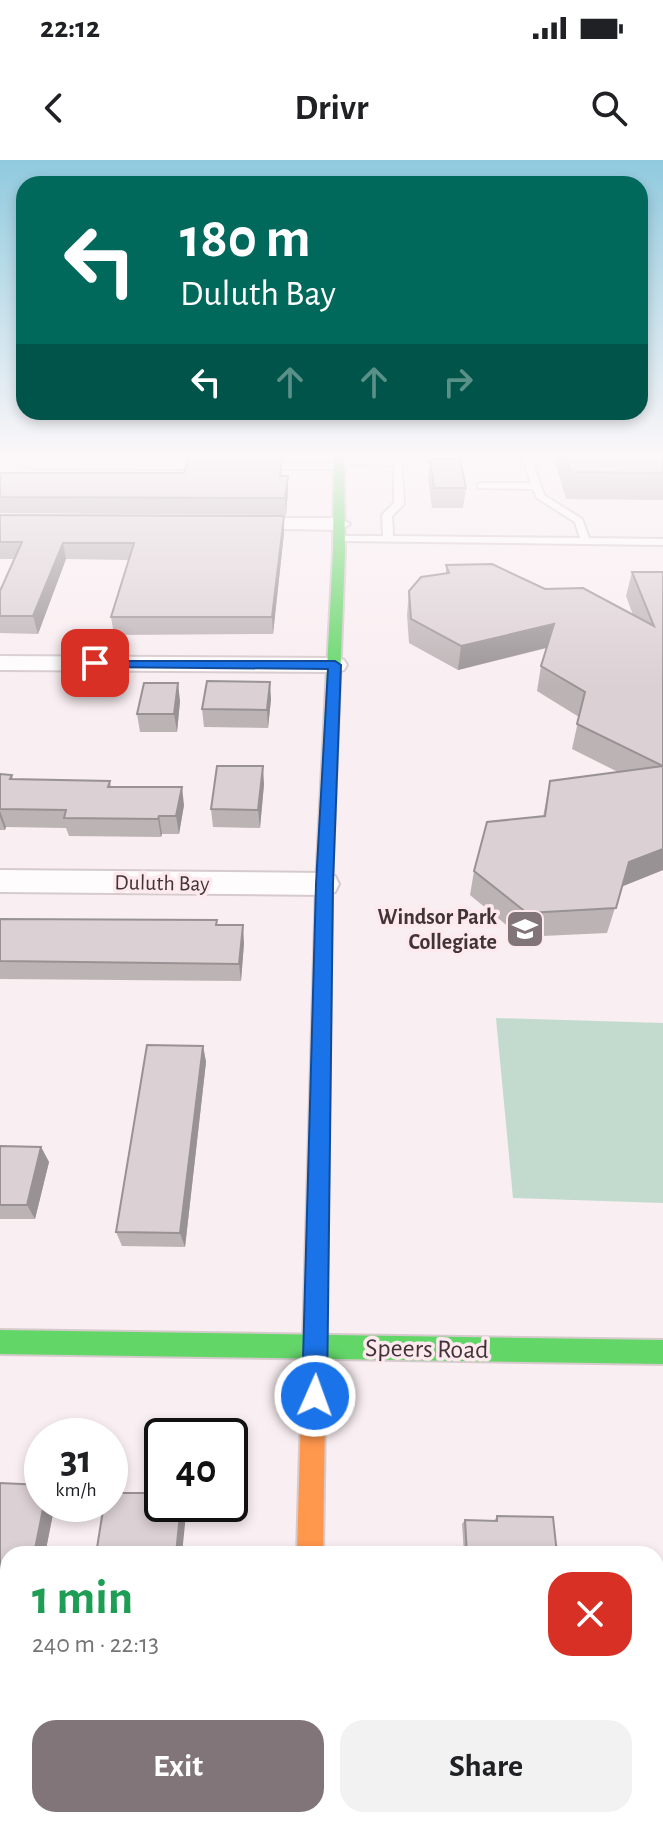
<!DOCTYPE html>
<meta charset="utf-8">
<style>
body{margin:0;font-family:"Alegreya Sans",sans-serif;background:#f2f2f2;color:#202124;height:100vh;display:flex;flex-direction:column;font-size:30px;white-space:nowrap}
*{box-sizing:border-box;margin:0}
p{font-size:26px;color:#757577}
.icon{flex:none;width:44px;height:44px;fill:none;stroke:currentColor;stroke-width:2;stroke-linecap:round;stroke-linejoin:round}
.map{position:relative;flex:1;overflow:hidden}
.side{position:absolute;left:0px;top:1386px;width:664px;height:282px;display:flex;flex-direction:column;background:#fff;border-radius:24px 24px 0 0;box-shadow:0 4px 12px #0003}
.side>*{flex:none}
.banner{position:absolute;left:16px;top:16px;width:632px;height:244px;border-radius:24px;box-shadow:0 4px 12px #0003;background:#00695c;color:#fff;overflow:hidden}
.speed{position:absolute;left:24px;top:1258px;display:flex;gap:16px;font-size:40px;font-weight:700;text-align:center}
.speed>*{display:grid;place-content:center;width:104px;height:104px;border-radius:50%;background:#fff;box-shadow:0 4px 12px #0003;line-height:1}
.speed small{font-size:20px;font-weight:400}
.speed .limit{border:4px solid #111;border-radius:12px;background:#fff;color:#111}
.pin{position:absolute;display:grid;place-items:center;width:68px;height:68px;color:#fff;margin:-34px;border-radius:16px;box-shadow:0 4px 12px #0006}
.me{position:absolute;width:88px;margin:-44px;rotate:2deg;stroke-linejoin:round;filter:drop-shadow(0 0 6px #0008)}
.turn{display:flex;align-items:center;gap:28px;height:168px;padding:0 32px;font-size:36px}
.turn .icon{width:104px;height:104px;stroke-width:2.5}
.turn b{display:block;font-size:56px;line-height:68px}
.lanes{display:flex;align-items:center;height:76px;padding:0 32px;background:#0003;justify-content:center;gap:40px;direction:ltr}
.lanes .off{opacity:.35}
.round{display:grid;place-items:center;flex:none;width:84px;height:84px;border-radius:24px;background:#f2f2f2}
.overview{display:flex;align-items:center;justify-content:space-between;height:136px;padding:0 32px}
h1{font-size:48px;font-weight:700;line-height:60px;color:#1e9e55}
.primary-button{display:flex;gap:16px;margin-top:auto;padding:16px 32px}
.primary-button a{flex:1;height:92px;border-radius:24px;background:#817579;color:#fff;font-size:32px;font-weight:700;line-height:92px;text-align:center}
.primary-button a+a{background:#f2f2f2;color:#202124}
.status{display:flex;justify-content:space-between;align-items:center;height:56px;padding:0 40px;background:#fff;direction:ltr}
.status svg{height:22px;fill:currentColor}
header{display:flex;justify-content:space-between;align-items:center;height:104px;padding:0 32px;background:#fff;font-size:36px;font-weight:700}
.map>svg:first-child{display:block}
</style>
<div class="status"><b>22:12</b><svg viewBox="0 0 49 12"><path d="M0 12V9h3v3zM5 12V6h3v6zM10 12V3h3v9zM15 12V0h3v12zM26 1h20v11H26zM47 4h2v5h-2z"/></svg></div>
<header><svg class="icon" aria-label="back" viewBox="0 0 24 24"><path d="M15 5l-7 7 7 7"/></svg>Drivr<svg class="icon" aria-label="search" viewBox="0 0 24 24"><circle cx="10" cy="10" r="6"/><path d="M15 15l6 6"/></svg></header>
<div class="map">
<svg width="663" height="1667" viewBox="0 0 663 1667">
<rect width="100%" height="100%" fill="#f9eef1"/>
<path fill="#c3dbcf" d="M496 858 663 863V1043L513 1038Z"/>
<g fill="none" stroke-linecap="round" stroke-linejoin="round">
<defs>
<path id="lane" d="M16 293H25L23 297 27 301 37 302 206 303 210 306 206 309 37 308 21 305 14 297Z
M521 293H529L544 335 582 359 589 378 663 379V385L340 381 335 378 337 376H383L382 355 394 343V305L342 304 345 306 341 309H261L257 306 261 303H339L336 301 340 298 401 300 404 344 392 356 393 376 580 378 575 362 537 338 533 329 478 328V324L481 323H531Z"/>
<path id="street" d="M236 358H340L350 364 340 370 229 368 226 364 229 360Z
M0 496 335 498 344 500 347 505 344 510 335 512 0 510Z
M0 710 324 713 335 716 339 724 335 732 324 735 0 732Z"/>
<path id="fast" d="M334 293H344L345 392 332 724 327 1112 324 1120 316 1123 308 1120 305 1112 316 724 333 392Z
M0 1170 663 1180V1204L0 1194Z
M286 1660H316L317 1667H285Z"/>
<path id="slow" d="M316 1101 324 1104 327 1112 323 1394H297L305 1112 308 1104Z"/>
</defs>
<use href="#lane" stroke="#d6cacd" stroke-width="4"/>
<use href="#street" stroke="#d6cacd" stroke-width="4"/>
<use href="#fast" stroke="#d6cacd" stroke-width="4"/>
<use href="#slow" stroke="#d6cacd" stroke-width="4"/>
<use href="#lane" fill="#fefcfd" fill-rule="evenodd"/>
<use href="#street" fill="#fefcfd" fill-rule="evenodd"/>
<use href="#fast" fill="#63d668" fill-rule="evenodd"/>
<use href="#slow" fill="#ff974d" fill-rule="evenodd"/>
</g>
<path fill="#bcb3b5" d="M193 293H285L284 300H282V316L288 332 286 355 0 353V313H184L193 296Z
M552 293H663V340L566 339Z
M430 299 466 328 463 348H432L428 318Z
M0 355 284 356V373L273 474 114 475 111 457 129 400 66 399 38 474 0 473V431L15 399H0Z
M446 405 545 429 633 455 626 436 632 412H663V710L622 726 607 773 521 777 470 735 474 711 543 657 550 621 618 612 572 589 579 557 537 531 541 506 547 488 458 510 409 483 407 455 409 431 446 414Z
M271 539 268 568 204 567 202 549Z
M180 541 177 572H140L137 554Z
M0 614 12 615 13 619 110 621 111 627 184 645 179 674H162L161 677 69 676 66 668 6 667 5 670H0Z
M264 624 260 668 213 667 211 649Z
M0 759 218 765 244 783 241 821 0 819Z
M203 886 206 902 185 1087 122 1086 116 1072Z
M0 986 41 987 49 1002 35 1059H0Z
M0 1323 42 1344H55L45 1394H8V1416L0 1415Z
M497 1356 557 1394H464L462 1364 465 1360 494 1361Z"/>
<path fill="#999294" d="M288 316V332L286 355 285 338Z
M284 356V373L273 474 272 457Z
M63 383 66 399 38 474 33 456Z
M554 464 549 487 458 510 461 486Z
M270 522 271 539 268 568 267 550Z
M178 523 180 541 177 572 174 554Z
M263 606 264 624 260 668 258 650Z
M182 627 184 645 179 674 176 656Z
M0 651 6 667 5 670 0 657Z
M159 656 162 674 161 677 158 659Z
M663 689V710L621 727 629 702Z
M243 765 244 783 241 821 239 804Z
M203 886 206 902 185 1087 180 1073Z
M41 987 49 1002 35 1059 27 1045Z
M44 1344H55L45 1394H34Z
M181 1344H187L182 1394H176Z"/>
<path fill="#dbd0d3" stroke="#999294" stroke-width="2" d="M565 293H663V313L571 312Z
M189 296H282L280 316H288L285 338 0 337V313H184Z
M430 299H460L466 328H434Z
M0 355 284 356 272 457H111L134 383H63L33 456H0V431L22 382H0Z
M492 404 545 429 583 428 654 466 632 412H663V606L577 564 585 532 541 506 554 464 461 486 411 459 409 431 421 417 449 413 446 405Z
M207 521 270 522 267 550 202 549Z
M144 523H178L174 554H137Z
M217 606H263L258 650 211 649Z
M663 606V689L629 702 616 748 527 753 474 711 487 662 545 656 550 621Z
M0 614 12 615 10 619 110 621 108 627H182L176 656H159L158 659 64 658 66 650 0 649Z
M0 759 217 760 216 765H243L239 804 0 801Z
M147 885 203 886 180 1073 116 1072Z
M0 986 41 987 27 1045H0Z
M0 1323 42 1325V1344H44L34 1394H8V1410H0Z
M110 1333H162V1344H181L176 1394H96L104 1344H110Z
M497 1356 553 1357 557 1394H467L465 1360 497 1361Z
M656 1448 663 1449V1559H656Z
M536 1660H612L613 1667H541L537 1666Z"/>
<linearGradient id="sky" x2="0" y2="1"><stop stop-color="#90cade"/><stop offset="0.56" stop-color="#fcf7f9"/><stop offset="1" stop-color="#fcf7f9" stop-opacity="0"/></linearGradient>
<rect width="663" height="527" fill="url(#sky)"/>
<path fill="#1a73e8" stroke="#114b97" stroke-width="2" d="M90 501H335L341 505 333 724 327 1236 323 1244 315 1248 306 1244 302 1236 316 724 328 509 95 507 88 503Z"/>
<defs>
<symbol id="school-square" viewBox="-11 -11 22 22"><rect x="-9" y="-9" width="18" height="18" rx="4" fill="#817579" stroke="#fee9ef"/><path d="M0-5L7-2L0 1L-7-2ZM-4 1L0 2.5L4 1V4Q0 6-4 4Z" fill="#fff"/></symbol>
</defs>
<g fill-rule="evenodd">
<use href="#school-square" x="503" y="747" width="44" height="44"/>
</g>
<g text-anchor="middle" stroke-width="7" stroke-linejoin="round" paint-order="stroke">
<g font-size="22" fill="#413438" stroke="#fee9ef">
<text transform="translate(162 722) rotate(1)" y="8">Duluth Bay</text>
</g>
<g font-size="22" font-weight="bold" fill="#413438" stroke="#fee9ef" text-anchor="end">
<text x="497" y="764">Windsor Park<tspan x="497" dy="25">Collegiate</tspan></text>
</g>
<g font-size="26" fill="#413438" stroke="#fee9ef">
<text transform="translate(427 1188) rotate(1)" y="9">Speers Road</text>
</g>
</g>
</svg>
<div class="speed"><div>31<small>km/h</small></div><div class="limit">40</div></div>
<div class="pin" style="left:95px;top:503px;background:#d93025"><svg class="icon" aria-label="arrive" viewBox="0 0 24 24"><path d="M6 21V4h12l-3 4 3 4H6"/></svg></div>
<svg class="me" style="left:315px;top:1236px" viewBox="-20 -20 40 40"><circle r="17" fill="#1a73e8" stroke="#fff" stroke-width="3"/><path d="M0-11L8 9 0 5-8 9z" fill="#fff"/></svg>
<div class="banner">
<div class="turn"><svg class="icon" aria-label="left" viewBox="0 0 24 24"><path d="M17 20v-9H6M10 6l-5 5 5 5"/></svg><div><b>180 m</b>Duluth Bay</div></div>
<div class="lanes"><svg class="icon" aria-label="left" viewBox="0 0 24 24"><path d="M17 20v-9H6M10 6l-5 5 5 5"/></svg><svg class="icon off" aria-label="ahead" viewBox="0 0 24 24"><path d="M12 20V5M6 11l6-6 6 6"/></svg><svg class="icon off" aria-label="ahead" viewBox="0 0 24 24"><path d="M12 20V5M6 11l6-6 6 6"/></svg><svg class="icon off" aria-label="right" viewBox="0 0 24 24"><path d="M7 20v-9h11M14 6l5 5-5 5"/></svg></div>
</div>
<section class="side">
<div class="overview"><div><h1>1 min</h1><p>240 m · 22:13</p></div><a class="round" style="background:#d93025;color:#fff"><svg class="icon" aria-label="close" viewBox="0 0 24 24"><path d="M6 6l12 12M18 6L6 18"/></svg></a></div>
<div class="primary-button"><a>Exit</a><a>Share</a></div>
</section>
</div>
